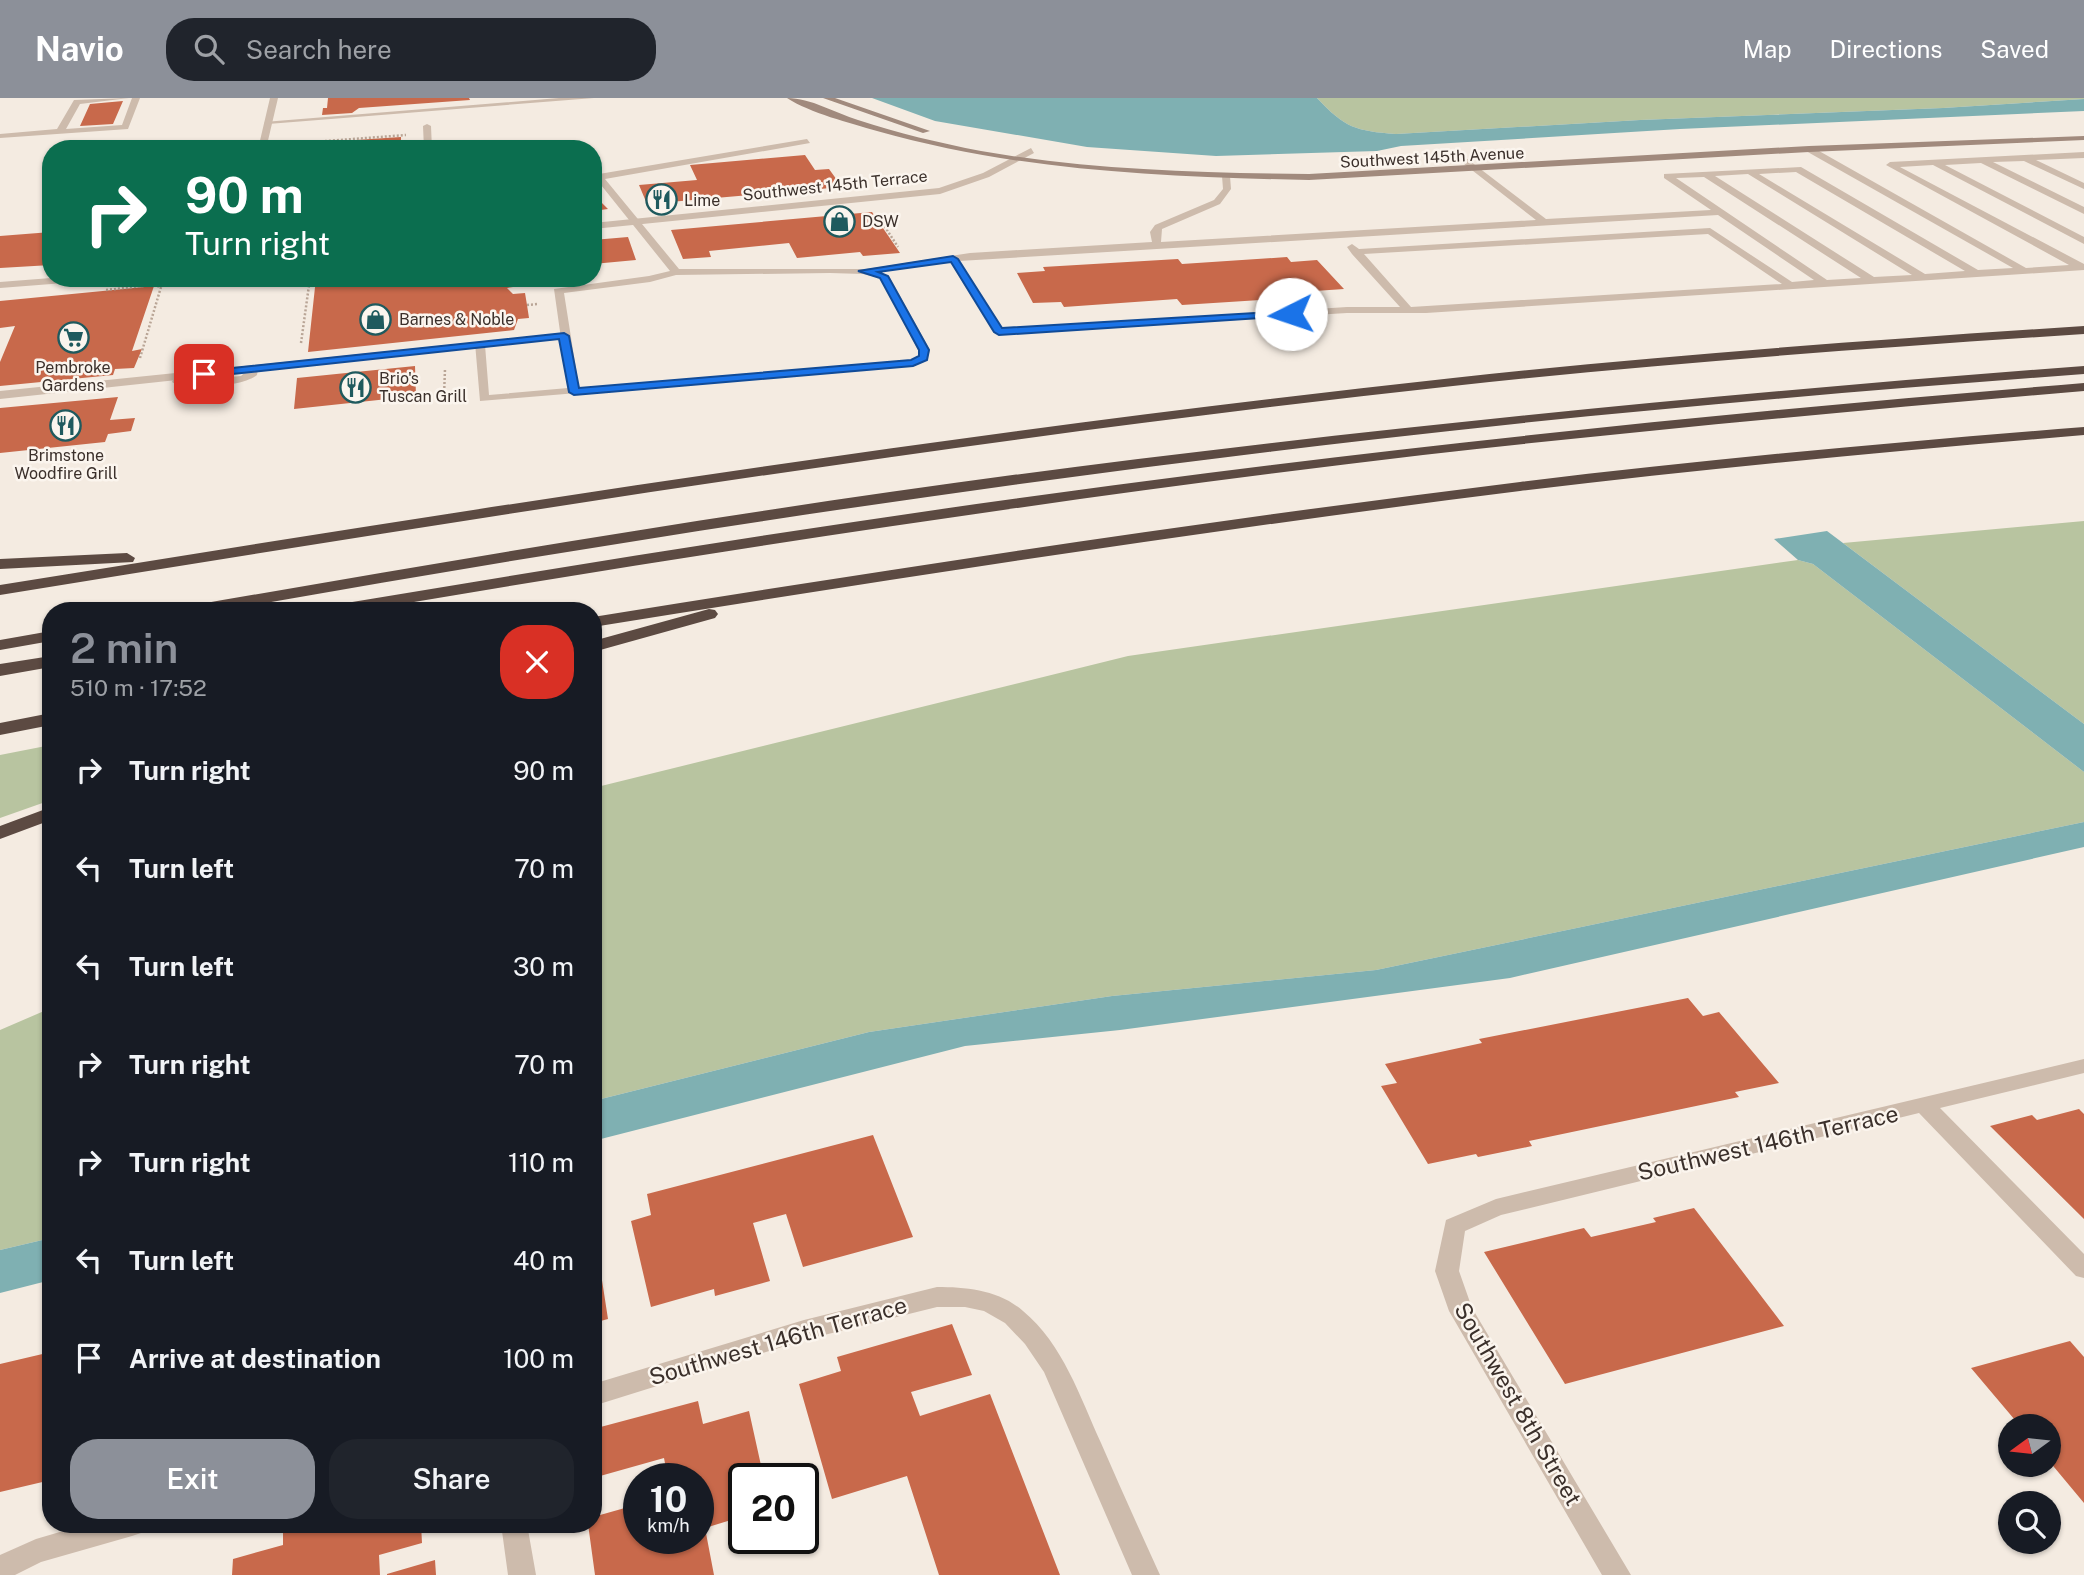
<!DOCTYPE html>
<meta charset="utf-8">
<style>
body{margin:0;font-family:"Public Sans",sans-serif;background:#20242c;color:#f1f3f6;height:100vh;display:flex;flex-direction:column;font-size:26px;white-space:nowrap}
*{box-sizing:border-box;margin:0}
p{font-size:23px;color:#9ea1a6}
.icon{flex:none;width:38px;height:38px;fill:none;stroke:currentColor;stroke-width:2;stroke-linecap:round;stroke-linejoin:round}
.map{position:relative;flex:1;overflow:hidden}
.panel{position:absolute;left:42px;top:504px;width:560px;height:931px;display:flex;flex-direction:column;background:#171b24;border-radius:28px;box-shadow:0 2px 5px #0004}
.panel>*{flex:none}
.banner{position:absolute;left:42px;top:42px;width:560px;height:147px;border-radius:28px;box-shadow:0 2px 5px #0004;background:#0b6e4f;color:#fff;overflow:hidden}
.needle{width:46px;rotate:255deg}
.controls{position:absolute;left:1998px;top:1316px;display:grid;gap:14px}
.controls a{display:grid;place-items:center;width:63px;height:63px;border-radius:50%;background:#171b24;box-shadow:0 2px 5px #0004;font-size:35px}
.speed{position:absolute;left:623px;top:1365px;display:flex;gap:14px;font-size:35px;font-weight:700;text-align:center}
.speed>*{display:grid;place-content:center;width:91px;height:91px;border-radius:50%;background:#171b24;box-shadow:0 2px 5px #0004;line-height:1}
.speed small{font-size:18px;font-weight:400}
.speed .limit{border:4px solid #111;border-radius:10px;background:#fff;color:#111}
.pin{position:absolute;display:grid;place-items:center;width:60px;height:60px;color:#fff;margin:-30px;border-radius:14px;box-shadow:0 4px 10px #0006}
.me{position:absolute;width:77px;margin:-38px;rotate:266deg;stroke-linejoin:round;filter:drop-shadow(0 0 5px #0008)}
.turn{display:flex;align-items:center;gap:24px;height:147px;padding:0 28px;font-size:32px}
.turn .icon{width:91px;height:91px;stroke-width:2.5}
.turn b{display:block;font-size:49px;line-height:60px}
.round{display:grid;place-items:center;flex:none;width:74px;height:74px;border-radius:28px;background:#20242c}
.overview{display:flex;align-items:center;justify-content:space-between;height:119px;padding:0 28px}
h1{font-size:42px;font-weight:600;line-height:52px;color:#8c9099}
.button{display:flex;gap:14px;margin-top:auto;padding:14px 28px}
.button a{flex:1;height:80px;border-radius:28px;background:#8c9099;color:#fff;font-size:28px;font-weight:600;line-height:80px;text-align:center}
.button a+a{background:#20242c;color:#f1f3f6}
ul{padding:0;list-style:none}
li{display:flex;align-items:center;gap:21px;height:98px;padding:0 28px}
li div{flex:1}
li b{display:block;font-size:26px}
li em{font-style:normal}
header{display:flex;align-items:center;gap:42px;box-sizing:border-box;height:98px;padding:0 35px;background:#8c9099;color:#fff}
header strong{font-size:33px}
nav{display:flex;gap:38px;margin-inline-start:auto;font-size:24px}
.search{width:490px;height:63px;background:#20242c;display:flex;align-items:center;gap:18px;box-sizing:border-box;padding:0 24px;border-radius:28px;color:#9ea1a6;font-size:26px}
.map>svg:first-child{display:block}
</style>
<header>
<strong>Navio</strong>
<div class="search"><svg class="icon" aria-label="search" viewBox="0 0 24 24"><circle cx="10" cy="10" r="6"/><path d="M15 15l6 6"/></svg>Search here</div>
<nav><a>Map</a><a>Directions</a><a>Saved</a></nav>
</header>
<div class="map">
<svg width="2084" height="1477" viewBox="0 0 2084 1477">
<rect width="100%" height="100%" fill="#f4ebe1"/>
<path fill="#b8c4a0" d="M1317 0H2084V1L1943 10 1640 22 1396 36C1356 33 1345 30 1317 0Z
M2084 423V626L1843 445Z
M1798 462 1813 466 2084 674V724L1376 872 1112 898 869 934 593 1003V690L1128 558Z
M51 647V702L0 720V657Z
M51 910V1140L0 1152V932Z"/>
<path fill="#7fb0b2" d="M872 0H1317C1345 30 1356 33 1396 36L1640 22 1943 10 2084 1V13L1680 31 1401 48 1377 53 1216 58 1087 49 935 23Z
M1827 433 2084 626V674L1813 466 1798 462 1774 441Z
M2084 724V749L1510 880 1120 932 965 948 593 1043V1003L869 934 1112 898 1376 872Z
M51 1140V1182L0 1195V1152Z"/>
<path fill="#c8694b" d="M328 0H469L470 2 359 10 352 15 322 17 323 10H327Z
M123 3 113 26 80 28 90 6Z
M401 39V51H325V44Z
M805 57 815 72 829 71 842 89 647 106 639 87 697 82 690 67Z
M593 96 608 111 593 113Z
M872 114 900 155 863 158 860 154 797 160 789 145 709 153 711 159 683 161 671 132Z
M51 134V167L0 170V138Z
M628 139 636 162 593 166V142Z
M1287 159 1291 164 1317 162 1344 191 1315 193 1320 198 1182 207 1177 201 1064 209 1061 204 1033 205 1017 175 1045 173 1043 169 1178 161 1182 166Z
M316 180H532L533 186 507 190 513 196 525 195 527 207 529 220 518 221 514 232 308 254Z
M154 188 132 253 142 251 134 270 115 271 113 277 0 288V264L15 228 0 230V203Z
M415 268 416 298 294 311 297 280Z
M118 299 110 322 135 320 131 333 108 336 105 344 0 355V310Z
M1688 900 1703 918 1719 914 1779 985 1735 994 1739 999 1529 1043 1532 1048 1478 1059 1476 1056 1428 1066 1381 988 1397 985 1385 966 1482 945 1479 941Z
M2079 1011 2084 1016V1121L1990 1028 2032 1017 2037 1022Z
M873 1037 913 1139 803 1169 786 1116 753 1125 770 1183 715 1198 714 1191 651 1209 631 1123 651 1117 647 1096Z
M1694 1110 1784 1228 1565 1286 1484 1154 1584 1130 1591 1139 1656 1124 1653 1120Z
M593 1124 608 1221 593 1225Z
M952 1226 972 1277 911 1294 920 1318 990 1296 1060 1477H939L907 1378 832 1401 799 1286 841 1273 837 1259Z
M2070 1243 2084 1259V1405L2049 1363V1328H2020L1971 1270Z
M51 1254V1382L0 1394V1266Z
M698 1303 703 1326 749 1313 764 1381H744V1418L705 1430 714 1477H595L588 1426H593V1419L639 1406V1440H698V1381H668L664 1360 593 1380V1331Z
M283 1426H421L422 1445 379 1457 380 1477H232L233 1461 283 1447Z
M435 1462 436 1477H387V1476Z"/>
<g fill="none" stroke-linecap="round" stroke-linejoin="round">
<path stroke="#b9a596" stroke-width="2.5" stroke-dasharray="2 2" stroke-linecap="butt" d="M313 44 406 37
M287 48 313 44 311 51
M878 118 898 149
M106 192 153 187 176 180
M527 207 538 206
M301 245 310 180
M140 260 161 189 153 187
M444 298 445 271"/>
<path fill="#cdbbac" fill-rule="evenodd" d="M129 0 80 6 66 31 122 27 132 0H140L128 31 0 40V36L57 31 74 2Z
M559 0H594L268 26 264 24Z
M427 26 431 28 432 51H424L423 28Z
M807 41 810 45 605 81 679 171H866L970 155 1152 144 1150 134 1155 127 1214 102 1223 91 1222 78 1226 75 1230 78 1231 91 1220 106 1162 131 1161 144 1536 122 1459 62 1462 57 1546 121 1711 112 1664 80V76L1801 69 1978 172 2013 170 1806 53V49H1812L2026 170 2069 167 1886 67 1890 64 2084 54V60L2036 62 2084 85V91L2024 63 1993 64 2084 109V116L1981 65 1945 67 2084 139V146L1933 67 1900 69 2084 166V172L1426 215H1347L999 237 994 234 950 164 879 174 889 178 930 252 927 262 917 267 480 303 475 245 485 247 489 297 568 290 554 191 649 178 670 173 597 82 593 83V77ZM1796 74 1965 173 1925 176 1759 76ZM1748 76 1912 177 1874 179 1715 78ZM1704 79 1861 180 1827 182 1676 80ZM1718 117 1814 182 1792 184 1710 130 1359 151 1352 146 1347 149 1352 156 1400 209H1347L1002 231 959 163ZM1708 136 1782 186 1411 209 1364 156ZM830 175 863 176 880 180 918 252V258L911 262 579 290 564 195 650 184 676 177Z
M252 268 258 271 257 277C245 288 185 295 172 284L176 276H184L186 283 241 278Z"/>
<path fill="#cdbbac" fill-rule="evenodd" d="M270 0H278L266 51H258Z
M1031 50 1034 55 989 79 940 96 593 131V125L939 90 983 75Z
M51 180H95L90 183 0 190V184Z
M564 235 568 236V240L0 301V293Z
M2084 961V975L1940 1010 2084 1156V1180L2076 1178 1919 1015 1501 1117 1465 1133 1459 1173 1472 1210 1631 1477H1602L1449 1213 1435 1173 1446 1122 1496 1101Z
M937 1189C967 1189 999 1192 1023 1213 1063 1246 1080 1299 1101 1345 1120 1389 1140 1433 1160 1477H1132L1044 1274 1025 1246 1005 1225 984 1213 965 1209H937L804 1242 593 1308V1286L804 1222Z
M87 1426H145L141 1435 132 1438 41 1464 15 1477H0V1457L36 1441Z
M501 1426H527L536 1477H508Z"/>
<path fill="#a18a7d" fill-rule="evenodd" d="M787 0C811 0 835 15 858 22 898 35 939 45 981 53 1089 72 1199 75 1309 76L1809 48 2084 38V42L1809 54 1309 82C1163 79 1018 73 877 33 850 25 810 15 787 0Z
M823 0H835L930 33 923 35Z"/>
<path fill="#5c4a42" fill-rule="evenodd" d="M2084 228V236C1873 250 1663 265 1453 288 966 341 483 419 0 497V487C483 409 966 333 1453 280 1663 257 1873 242 2084 228Z
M2084 268V276C1845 294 1607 314 1369 342 984 386 602 445 220 513H180L189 508C504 453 820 400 1138 361 1453 322 1768 292 2084 268Z
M2084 285V293C1863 312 1643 332 1423 357 1068 399 714 453 360 513H319L328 508C621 459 913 412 1208 375 1499 338 1791 309 2084 285Z
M2084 329V337C1896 353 1708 370 1520 393 1210 432 902 479 593 529V519C902 469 1210 422 1520 384 1708 361 1896 344 2084 329Z
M127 455 135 460 133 464 0 471V461Z
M709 511 715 512 718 516 715 520 593 554V543Z
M51 533V543L0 552V542Z
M51 558V569L0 578V566Z
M51 615V627L0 637V625Z
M51 709V722L0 741V728Z"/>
</g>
<path fill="#1a73e8" stroke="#114b97" stroke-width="2" d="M953 158 958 161 1002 230 1291 213 1296 216 1291 218 999 237 994 234 951 164 878 174 888 178 929 252 927 262 913 268 574 297 569 294 559 241 204 279 199 276 204 273 564 235 569 238 579 290 911 262 919 258V252L880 180 858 173Z"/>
<defs>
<symbol id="restaurant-ring" viewBox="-11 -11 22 22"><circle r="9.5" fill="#fbf5ee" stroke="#1f5a5e" stroke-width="1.5"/><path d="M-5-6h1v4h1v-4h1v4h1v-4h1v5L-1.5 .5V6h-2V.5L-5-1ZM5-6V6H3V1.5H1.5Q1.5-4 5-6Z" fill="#1f5a5e"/></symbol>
<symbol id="shop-ring" viewBox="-11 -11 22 22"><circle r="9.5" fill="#fbf5ee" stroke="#1f5a5e" stroke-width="1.5"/><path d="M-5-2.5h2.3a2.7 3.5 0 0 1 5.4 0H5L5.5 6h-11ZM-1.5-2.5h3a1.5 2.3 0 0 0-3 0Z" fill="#1f5a5e"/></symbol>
<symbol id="supermarket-ring" viewBox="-11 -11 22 22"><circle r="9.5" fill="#fbf5ee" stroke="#1f5a5e" stroke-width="1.5"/><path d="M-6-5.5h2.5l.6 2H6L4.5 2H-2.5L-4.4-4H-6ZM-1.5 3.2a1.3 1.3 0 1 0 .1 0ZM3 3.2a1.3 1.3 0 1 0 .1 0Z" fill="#1f5a5e"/></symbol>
</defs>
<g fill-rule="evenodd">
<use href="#restaurant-ring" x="644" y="84" width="35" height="35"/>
<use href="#shop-ring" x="822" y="106" width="35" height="35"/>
<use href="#shop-ring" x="358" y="204" width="35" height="35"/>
<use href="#supermarket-ring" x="56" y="222" width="35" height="35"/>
<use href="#restaurant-ring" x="338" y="272" width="35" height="35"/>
<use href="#restaurant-ring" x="48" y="310" width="35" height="35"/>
</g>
<g text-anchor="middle" stroke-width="5" stroke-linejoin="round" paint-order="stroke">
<g font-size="16" fill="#3b302b" stroke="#fbf5ee">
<text transform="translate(1432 59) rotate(-3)" y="6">Southwest 145th Avenue</text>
<text transform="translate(835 87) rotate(-6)" y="6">Southwest 145th Terrace</text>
</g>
<g font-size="16" fill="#3b302b" stroke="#fbf5ee" text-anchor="start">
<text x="684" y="108">Lime</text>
<text x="862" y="129">DSW</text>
<text x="399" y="227">Barnes &amp; Noble</text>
<text x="73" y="275" text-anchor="middle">Pembroke<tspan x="73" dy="18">Gardens</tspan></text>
<text x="379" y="286">Brio's<tspan x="379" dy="18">Tuscan Grill</tspan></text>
<text x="66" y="363" text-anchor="middle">Brimstone<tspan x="66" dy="18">Woodfire Grill</tspan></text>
</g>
<g font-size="23" fill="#3b302b" stroke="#fbf5ee">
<text transform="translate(1768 1045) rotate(-13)" y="8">Southwest 146th Terrace</text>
<text transform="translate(778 1243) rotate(-16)" y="8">Southwest 146th Terrace</text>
<text transform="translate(1518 1306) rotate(60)" y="8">Southwest 8th Street</text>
</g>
</g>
</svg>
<div class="controls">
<a><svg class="needle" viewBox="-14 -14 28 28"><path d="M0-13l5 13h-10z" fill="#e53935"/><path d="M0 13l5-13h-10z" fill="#9ea1a6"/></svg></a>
<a><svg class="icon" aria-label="search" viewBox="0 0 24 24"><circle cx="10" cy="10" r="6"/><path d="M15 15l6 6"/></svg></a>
</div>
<div class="speed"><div>10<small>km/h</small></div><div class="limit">20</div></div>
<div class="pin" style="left:204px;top:276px;background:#d93025"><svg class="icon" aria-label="arrive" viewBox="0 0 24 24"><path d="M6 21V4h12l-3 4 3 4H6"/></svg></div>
<svg class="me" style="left:1291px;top:216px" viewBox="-20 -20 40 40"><circle r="19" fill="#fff"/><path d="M0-13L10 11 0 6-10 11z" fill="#1a73e8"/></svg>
<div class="banner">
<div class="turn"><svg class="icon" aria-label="right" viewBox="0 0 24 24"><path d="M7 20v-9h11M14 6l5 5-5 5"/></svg><div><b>90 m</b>Turn right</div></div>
</div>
<section class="panel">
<div class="overview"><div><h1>2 min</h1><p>510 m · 17:52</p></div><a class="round" style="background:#d93025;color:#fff"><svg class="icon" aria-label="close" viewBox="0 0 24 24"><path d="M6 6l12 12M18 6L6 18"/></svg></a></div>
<ul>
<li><svg class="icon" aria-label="right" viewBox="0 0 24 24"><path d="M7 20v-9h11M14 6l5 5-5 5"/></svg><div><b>Turn right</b></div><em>90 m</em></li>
<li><svg class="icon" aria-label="left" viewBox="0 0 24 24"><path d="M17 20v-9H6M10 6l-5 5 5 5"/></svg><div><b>Turn left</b></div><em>70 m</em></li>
<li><svg class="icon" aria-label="left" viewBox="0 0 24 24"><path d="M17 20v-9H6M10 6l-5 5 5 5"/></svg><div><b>Turn left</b></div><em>30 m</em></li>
<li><svg class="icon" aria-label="right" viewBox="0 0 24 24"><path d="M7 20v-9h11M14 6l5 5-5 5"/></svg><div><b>Turn right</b></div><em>70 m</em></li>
<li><svg class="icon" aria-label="right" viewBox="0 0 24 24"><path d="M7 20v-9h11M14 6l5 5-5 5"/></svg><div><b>Turn right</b></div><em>110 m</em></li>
<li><svg class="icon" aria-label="left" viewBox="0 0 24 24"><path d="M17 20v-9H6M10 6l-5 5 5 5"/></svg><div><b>Turn left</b></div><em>40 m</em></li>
<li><svg class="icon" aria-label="arrive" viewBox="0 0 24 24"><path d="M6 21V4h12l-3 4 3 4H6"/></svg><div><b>Arrive at destination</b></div><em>100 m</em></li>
</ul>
<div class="button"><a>Exit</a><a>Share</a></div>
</section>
</div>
